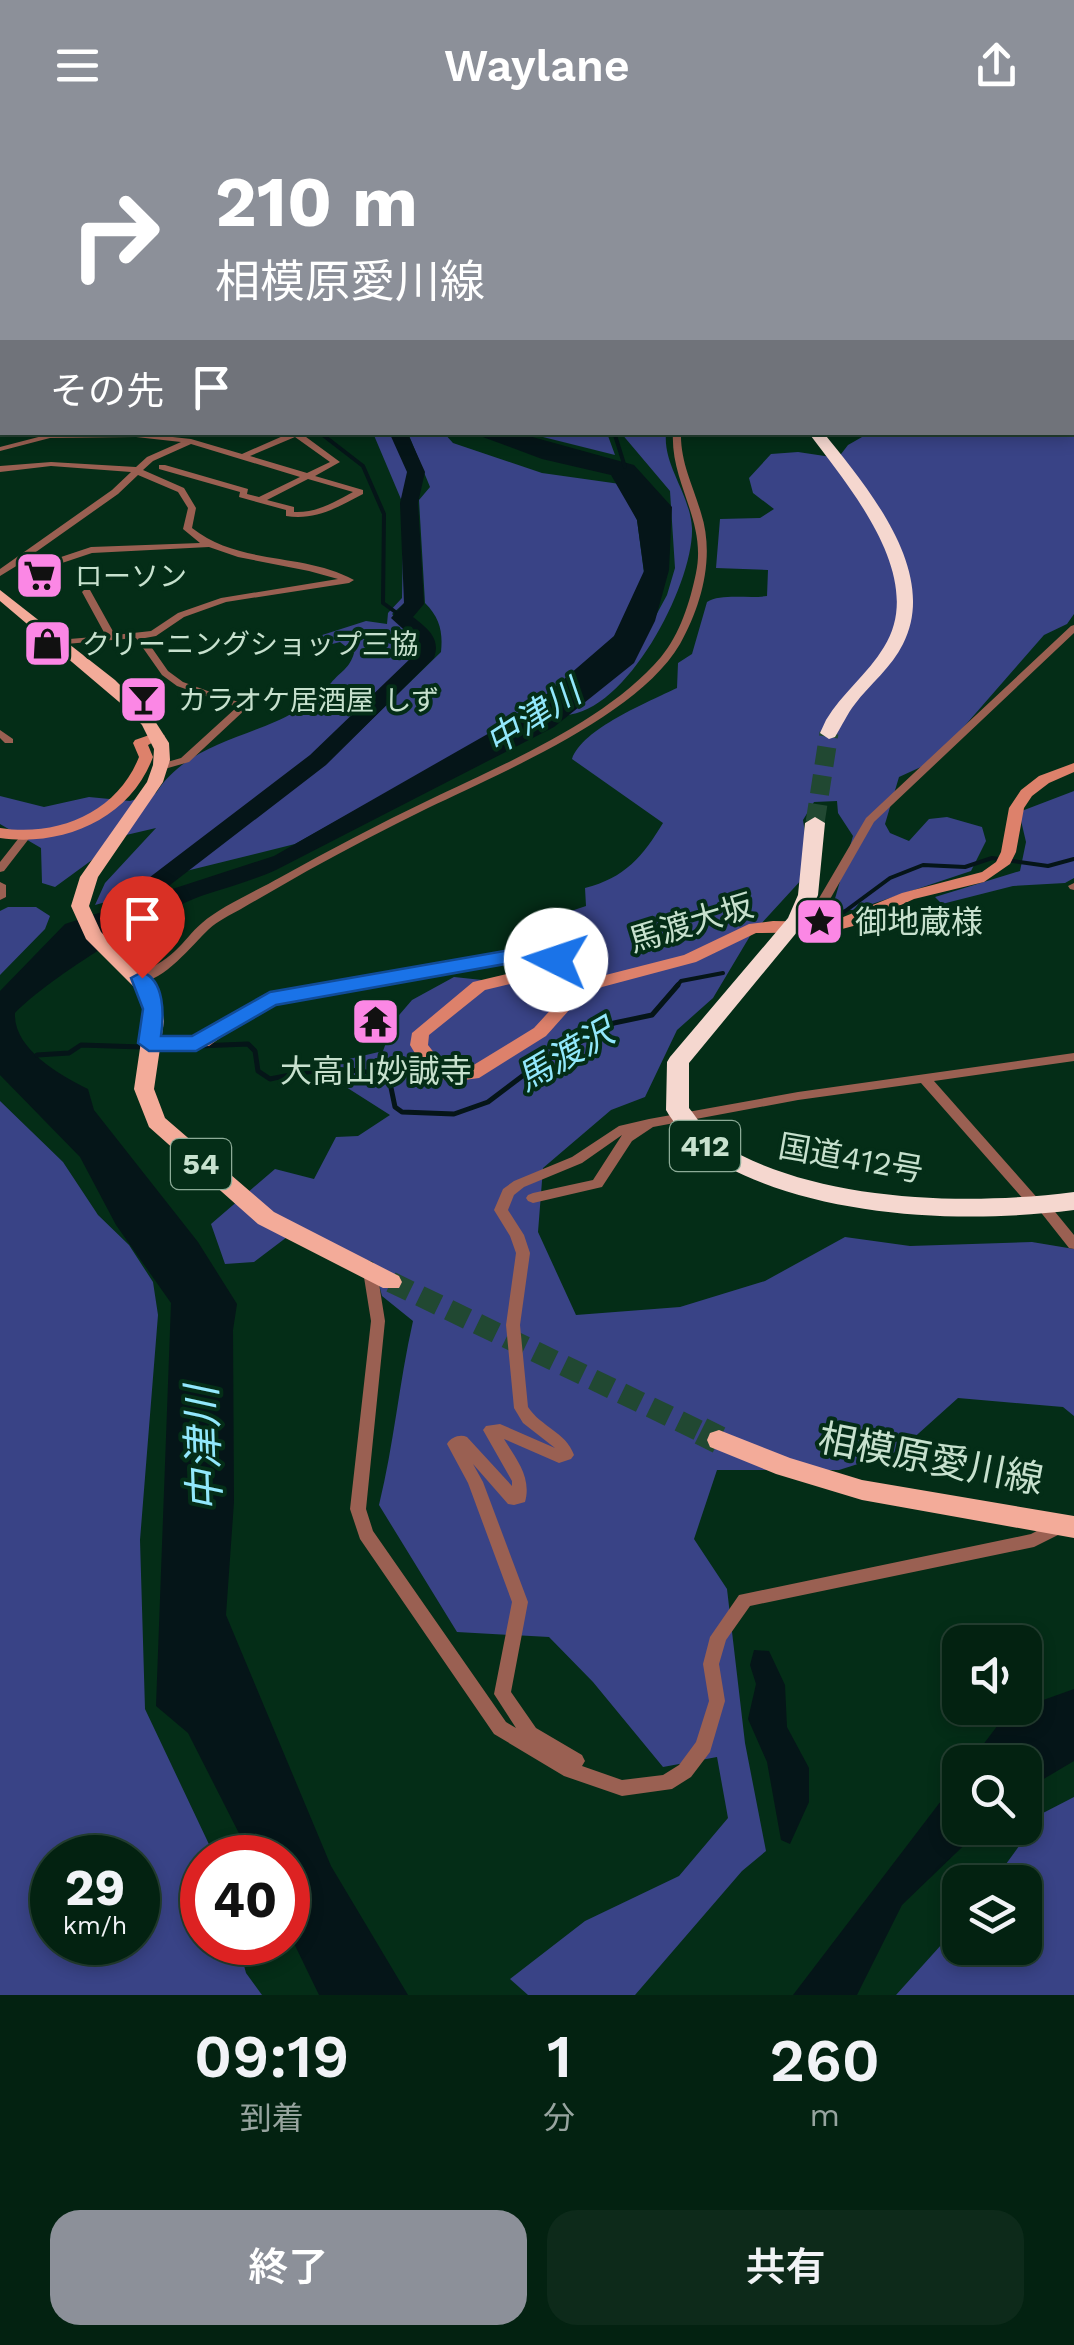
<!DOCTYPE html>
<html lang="ja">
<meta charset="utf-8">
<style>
body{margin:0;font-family:"Work Sans","Noto Sans JP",sans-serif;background:#0d2a1a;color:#f1f3f6;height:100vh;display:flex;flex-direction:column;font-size:38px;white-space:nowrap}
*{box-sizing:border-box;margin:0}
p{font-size:32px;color:#97a49f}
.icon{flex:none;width:55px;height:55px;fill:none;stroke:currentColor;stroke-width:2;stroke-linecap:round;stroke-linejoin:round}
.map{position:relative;height:1865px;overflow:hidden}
.panel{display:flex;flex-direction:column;background:#032211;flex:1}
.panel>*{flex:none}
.banner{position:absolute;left:0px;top:0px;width:1075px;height:305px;box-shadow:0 5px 15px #0003,0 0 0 2px #243f31;background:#8c9099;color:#fff;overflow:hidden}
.fabs{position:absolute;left:942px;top:1495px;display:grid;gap:20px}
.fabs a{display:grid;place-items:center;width:100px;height:100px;border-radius:20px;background:#032211;box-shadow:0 5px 15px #0003,0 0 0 2px #243f31;font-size:50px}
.speed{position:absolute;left:30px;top:1705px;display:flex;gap:20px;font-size:50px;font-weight:700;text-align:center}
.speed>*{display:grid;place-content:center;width:130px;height:130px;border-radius:50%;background:#032211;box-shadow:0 5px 15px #0003,0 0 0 2px #243f31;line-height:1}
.speed small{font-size:25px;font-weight:400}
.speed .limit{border:15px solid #d22;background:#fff;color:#111}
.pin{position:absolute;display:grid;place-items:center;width:85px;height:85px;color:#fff;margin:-102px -42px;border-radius:50% 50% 50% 0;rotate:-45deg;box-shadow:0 0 10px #0007}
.pin .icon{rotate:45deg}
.me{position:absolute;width:110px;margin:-55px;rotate:274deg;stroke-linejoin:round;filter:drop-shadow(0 0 8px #0008)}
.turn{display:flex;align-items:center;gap:35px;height:210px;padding:0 50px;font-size:45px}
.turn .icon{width:130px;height:130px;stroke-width:2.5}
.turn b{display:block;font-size:70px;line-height:85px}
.then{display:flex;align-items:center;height:95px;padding:0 50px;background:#0003;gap:20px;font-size:38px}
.eta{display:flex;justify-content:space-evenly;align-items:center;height:170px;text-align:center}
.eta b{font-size:60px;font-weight:600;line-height:70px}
.action{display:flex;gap:20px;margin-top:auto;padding:20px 50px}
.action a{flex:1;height:115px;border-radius:30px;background:#8c9099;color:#fff;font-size:40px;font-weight:600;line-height:115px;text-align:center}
.action a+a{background:#0d2a1a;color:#f1f3f6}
header{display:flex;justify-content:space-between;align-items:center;height:130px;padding:0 50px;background:#8c9099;color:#fff;font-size:45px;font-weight:600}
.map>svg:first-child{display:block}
</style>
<header><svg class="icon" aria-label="menu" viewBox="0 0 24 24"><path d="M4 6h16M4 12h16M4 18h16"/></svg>Waylane<svg class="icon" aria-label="share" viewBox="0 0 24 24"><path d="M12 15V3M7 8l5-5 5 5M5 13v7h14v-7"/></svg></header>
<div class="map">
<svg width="1074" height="1865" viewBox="0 0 1074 1865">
<rect width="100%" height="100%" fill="#042d17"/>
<path fill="#394386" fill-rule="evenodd" d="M0 0H1074V484L1067 494 1044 505 934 631 899 647 885 694 890 703 909 711 929 689 947 687 982 697 986 711 971 741 854 780 832 779 853 706 838 683 837 671 814 672 803 690 807 715 803 748 750 806 713 868 677 900 645 967 611 980 543 1038 538 1102 576 1185 680 1177 765 1151 845 1107 910 1116 1032 1112 1074 1119V1286L1063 1277 958 1268 899 1321 839 1340H717L694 1409 727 1459 745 1613 766 1721 742 1741 635 1865H528L510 1849 585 1791 679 1746 728 1688 717 1627 663 1637 593 1552 549 1507 457 1502 379 1375C394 1314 399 1253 413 1191L382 1166 373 1132 287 1107 254 1132 225 1134 211 1094 275 1039 314 1049 336 1007 358 1006 390 985 335 950 332 933 383 921 394 891 412 870 454 847 501 852 564 839 566 819 517 799 586 776 585 758C625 748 643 726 663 693L572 629C582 599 648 572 677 558L678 533 692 524 707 472C721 463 749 469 767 466L768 440 716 438 720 389 760 388 774 379 753 363 749 348 771 324 798 322 838 328 848 315 869 303 1072 302V2H2V102Z
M373 303H392C407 331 413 349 406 381Z
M408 303H444L453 313 542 343 620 354 637 390 644 443 633 479 599 528 510 594 295 714 186 741 209 717 327 633 441 522C443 502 440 488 425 473L419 370 430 357Z
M527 303H607L615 325Z
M621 303H666C663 336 690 363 692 398 694 453 627 583 565 585L640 515 667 465 675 438 670 361Z
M403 412H408L410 468 392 484 420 513 408 541 275 661 145 761 95 775 105 753 156 698 109 709 92 730 55 757 42 753 41 718 0 694V666L44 677 89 667 130 671 156 663C196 600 284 609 331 553 341 541 350 538 354 523L340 512 317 518 316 507 366 491 387 494 388 483 402 468Z
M1074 661V748L1065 753 1013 756 942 774 935 767 1020 741 1026 712 1019 682Z
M8 777H36L50 786 45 799 0 845V781Z
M0 971 63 1032 98 1085 129 1115 153 1152 158 1185 140 1410 145 1579 215 1727 202 1728V1812L238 1813 246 1843 262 1865H0ZM52 1728H138V1812H52Z
M1074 1667V1865H896L960 1794V1818H1025V1752H993L1043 1683Z"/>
<path fill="#051518" d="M472 303H518L634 335 672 377 669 440 655 491 634 533 554 597 276 740C251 751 229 757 204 765 155 782 50 847 15 883 13 918 59 945 88 959L94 980 198 1112 237 1174 233 1200 234 1372 226 1485 331 1736 408 1865H319L288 1801V1728L251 1727 188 1603 156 1576 171 1173 116 1095 80 1027 0 945V861L65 794 274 726 526 582 614 506 644 441 637 390 611 345 542 329Z
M754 1520 769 1521 785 1555 787 1597 809 1638V1672L790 1714 781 1710 767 1632 748 1589 756 1554 750 1535Z
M1074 1559V1631L1025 1660V1632H970L1007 1583Z
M960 1646V1698H982L902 1775 857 1865H793Z"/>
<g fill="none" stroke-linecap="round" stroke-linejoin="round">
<path stroke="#051518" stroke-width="4" d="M319 302 363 336 384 384 383 473 401 486
M614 302 625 337
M823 790 844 782 890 748 923 735 965 737 992 728 1048 736 1074 729
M675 858 681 851 723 843"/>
<path stroke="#051518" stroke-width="5" d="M198 916 248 914 255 921 258 941 270 949C311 940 349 934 389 948L395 977 402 982 454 984 488 972 533 938 614 893 652 885 678 855
M37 925 69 923 81 915 142 917"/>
<path fill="#051518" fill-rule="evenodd" d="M389 302H407L425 342 418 373 424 474 413 487C428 499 441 508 434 528L326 635 170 755 161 779H143L139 774 150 747 310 625 413 526V508L391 488 404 473 400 373 407 342Z"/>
<path stroke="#214832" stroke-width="21" stroke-dasharray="21 11" stroke-linecap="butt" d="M391 1152 706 1304"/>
<path stroke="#214832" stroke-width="28" stroke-dasharray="28 14" stroke-linecap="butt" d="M701 1301 719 1310"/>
<path stroke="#214832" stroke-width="19" stroke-dasharray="19 10" stroke-linecap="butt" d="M815 693 829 603"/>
<path fill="#9a6052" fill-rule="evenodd" d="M0 164H2V168H0Z
M0 239H2V243H0Z
M0 261H2V265H0Z
M292 302H304L302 304 340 332 315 346 363 360V364C338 377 315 391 286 386V380L239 367 240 362 159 339V335H165L248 359 247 364 259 367 300 347 191 314 153 331 143 340 184 358 196 378 192 398C240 436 304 422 354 450L349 453 226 472 184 487 156 506 145 508 168 541 183 552 249 576 189 632 161 640 157 639V635L181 628 237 577 177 556 162 545 136 508 54 515 52 513 57 510 106 506 82 462 84 460H90L115 505 151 501 178 483 221 468 338 449 309 441 238 427 209 417 92 423 62 433 18 435 0 446V439L112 360 131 342 51 336 0 342V336L51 332 136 337 147 327 181 312 136 307 50 308 0 321V317L50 304 136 303 191 309 242 324ZM295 307 330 332 307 343 250 326ZM138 345 178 362 188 378 183 399 200 413 91 417 61 427 26 429 118 364ZM308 349 353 362C333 373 316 383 294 382V377L267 370Z
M673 302H681C680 332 693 355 701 383 715 426 702 475 680 514 638 586 502 642 428 678 387 698 347 719 307 741 285 754 263 766 241 779 230 785 218 791 209 799 192 815 163 853 138 852L136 849 138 846C150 838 165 831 175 821 185 812 192 801 202 793 220 777 258 760 281 747 329 720 379 694 429 670 504 634 607 591 661 527 680 504 690 472 696 443 707 391 670 353 673 302Z
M1074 495V503L874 692 813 799 811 802H803L801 799 866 688 1071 496Z
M0 600 13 609V613H5L0 608Z
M26 703 31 706 4 741 0 742V732L22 704Z
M0 752 6 755V767L0 770Z
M1074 753V760L1070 759 1068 756Z
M1074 923V931L934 951 1040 1071 1047 1072 1074 1105V1119L1069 1118 1039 1080 1032 1079 921 953 798 970 653 997 632 1011 602 1057 533 1073 528 1071 526 1068 528 1065 533 1063 593 1050 622 1005 582 1033 524 1057 514 1065 508 1080 524 1105 530 1123 520 1195 528 1277C541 1297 566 1302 574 1325L571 1329 559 1333 504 1309C516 1329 532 1347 525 1372L514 1375 508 1374 473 1334 483 1352 528 1472 511 1562 536 1598 582 1625 585 1631 582 1636 622 1650 663 1645 679 1635 696 1612 709 1571 703 1534 710 1507 739 1465 1031 1404 1058 1390 1064 1392 1066 1397 1064 1402 1034 1417 750 1476 726 1510 719 1534 725 1571 710 1622 691 1647 672 1659 622 1666 564 1646 494 1604 360 1409 350 1379 371 1191 363 1141 365 1137H375L377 1141 385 1191 366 1379 373 1401 506 1592 516 1598 494 1564 512 1472 468 1353 447 1314C451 1307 460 1304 467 1307L512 1356V1351L483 1300 486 1296 500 1294 555 1318 523 1293 514 1278 506 1195 516 1123 510 1106 494 1080 503 1059 514 1051 572 1027 619 996 649 989 798 962Z"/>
<path fill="#dd816b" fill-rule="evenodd" d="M158 602 165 606 148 615 153 627C130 689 63 717 0 708V698C57 707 117 683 139 627L133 613 135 610Z
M1074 633V642L1049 653 1032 666 1024 678 1016 722 1010 734 984 752 914 769 857 795 831 802 756 803 696 832 602 857 579 869 546 906 479 948 450 952 433 945 422 935 410 915 412 903 473 852 540 836 546 830 533 828 274 874 254 883 209 916 149 919 140 913C156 899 183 913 202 905 226 893 243 872 270 864L533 818 560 822 563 834 552 844 485 860 429 905 428 915 445 937 452 940 467 939 534 898 567 862 590 849 684 825 749 794 773 791 831 792 902 763 982 742 996 732 1001 722 1009 678 1021 660 1039 646Z"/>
<path fill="#f3ab99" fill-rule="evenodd" d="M0 460 115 550 153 588 169 613 170 630 163 652 98 747 89 776 101 802 159 861 164 891 154 959 165 988 274 1082 399 1146 402 1152 399 1158H383L258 1094 149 997 134 959 144 891 140 863 86 809 71 776 80 747 147 652 153 635 154 619 142 595 125 577 0 471Z
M719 1300 790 1328 862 1350 1074 1386V1408L862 1370 776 1344 710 1317 707 1310 710 1303Z"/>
<path fill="#f5d7cf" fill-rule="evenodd" d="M0 102 2 103V109L0 110Z
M808 302H823C866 356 940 441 903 514 892 537 870 554 855 574 847 584 842 596 835 607L829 609 820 603 826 590C842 563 868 544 884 517 928 447 848 356 808 302Z
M815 687 825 693 818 765 807 790 689 933V978C698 989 707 1005 719 1013 814 1072 966 1076 1074 1062V1080C965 1094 824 1088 725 1036 717 1032 705 1028 698 1022 687 1012 678 997 669 985L666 980 667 932 670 927 788 788 798 765 805 693Z"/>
</g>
<path fill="#1a73e8" stroke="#114b97" stroke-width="2.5" d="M533 816 556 818 567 830 556 837 533 829 276 875 196 921H149L138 913 143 879 131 848 142 842C165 850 164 885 161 906H192L270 862Z"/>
<defs>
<symbol id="supermarket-square" viewBox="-11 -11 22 22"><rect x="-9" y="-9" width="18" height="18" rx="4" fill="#fb87e5" stroke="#042d17"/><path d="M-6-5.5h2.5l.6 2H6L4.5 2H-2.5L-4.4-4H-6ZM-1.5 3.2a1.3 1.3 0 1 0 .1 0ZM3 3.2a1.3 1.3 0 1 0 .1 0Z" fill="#111"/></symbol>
<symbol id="shop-square" viewBox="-11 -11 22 22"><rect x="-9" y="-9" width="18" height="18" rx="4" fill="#fb87e5" stroke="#042d17"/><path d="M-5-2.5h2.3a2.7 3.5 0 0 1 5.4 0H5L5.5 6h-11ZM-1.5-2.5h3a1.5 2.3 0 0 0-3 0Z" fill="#111"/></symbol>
<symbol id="bar-square" viewBox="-11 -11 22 22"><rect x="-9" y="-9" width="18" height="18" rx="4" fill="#fb87e5" stroke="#042d17"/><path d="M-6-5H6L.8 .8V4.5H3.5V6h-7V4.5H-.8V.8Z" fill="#111"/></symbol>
<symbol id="sight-square" viewBox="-11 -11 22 22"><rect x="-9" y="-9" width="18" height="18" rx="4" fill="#fb87e5" stroke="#042d17"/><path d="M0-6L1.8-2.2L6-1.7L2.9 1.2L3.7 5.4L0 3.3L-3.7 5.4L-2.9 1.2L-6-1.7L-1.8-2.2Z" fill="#111"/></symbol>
<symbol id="temple-square" viewBox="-11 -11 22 22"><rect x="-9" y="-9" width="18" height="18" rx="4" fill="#fb87e5" stroke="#042d17"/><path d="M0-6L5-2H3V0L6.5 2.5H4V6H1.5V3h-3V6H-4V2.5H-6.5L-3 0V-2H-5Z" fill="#111"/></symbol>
</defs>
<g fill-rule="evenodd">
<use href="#supermarket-square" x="12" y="418" width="55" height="55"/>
<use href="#shop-square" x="20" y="486" width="55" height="55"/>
<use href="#bar-square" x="116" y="542" width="55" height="55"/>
<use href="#sight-square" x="792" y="764" width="55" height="55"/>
<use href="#temple-square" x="348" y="864" width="55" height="55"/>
</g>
<g text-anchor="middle" stroke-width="8" stroke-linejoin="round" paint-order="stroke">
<g font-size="28" fill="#c7e1ce" stroke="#042d17" text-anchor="start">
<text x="75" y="456">ローソン</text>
<text x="82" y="524">クリーニングショップ三協</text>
<text x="178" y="580">カラオケ居酒屋 しず</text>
</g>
<g fill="#042d17" stroke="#8cab97" stroke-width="2.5">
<rect x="670" y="991" width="70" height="50" rx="8"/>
<rect x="171" y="1009" width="60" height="50" rx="8"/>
</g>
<g font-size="30" font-weight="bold" fill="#c7e1ce">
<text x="705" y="1026">412</text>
<text x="201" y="1044">54</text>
</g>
<g font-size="32" fill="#c7e1ce" stroke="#042d17" text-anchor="start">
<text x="855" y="803">御地蔵様</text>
<text x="376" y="952" text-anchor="middle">大高山妙誠寺</text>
</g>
<g font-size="32" fill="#c7e1ce" stroke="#042d17">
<text transform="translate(691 793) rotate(-17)" y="11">馬渡大坂</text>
<text transform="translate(851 1028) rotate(10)" y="11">国道412号</text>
</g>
<g font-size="35" font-style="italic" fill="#92e8fc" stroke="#042d17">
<text transform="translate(533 587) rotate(-33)" y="12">中津川</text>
<text transform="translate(565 925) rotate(-30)" y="12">馬渡沢</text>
</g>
<g font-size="38" fill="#c7e1ce" stroke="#042d17">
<text transform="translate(931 1329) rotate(11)" y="13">相模原愛川線</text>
</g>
<g font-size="42" font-style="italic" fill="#92e8fc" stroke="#042d17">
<text transform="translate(203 1319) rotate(-92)" y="15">中津川</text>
</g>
</g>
</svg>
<div class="fabs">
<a><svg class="icon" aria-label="sound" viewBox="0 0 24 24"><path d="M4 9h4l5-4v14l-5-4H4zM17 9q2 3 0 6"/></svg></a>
<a><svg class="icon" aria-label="search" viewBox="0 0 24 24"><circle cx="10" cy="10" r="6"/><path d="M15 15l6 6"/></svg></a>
<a><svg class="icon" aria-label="layers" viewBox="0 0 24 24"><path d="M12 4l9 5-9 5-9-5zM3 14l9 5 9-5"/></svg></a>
</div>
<div class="speed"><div>29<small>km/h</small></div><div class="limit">40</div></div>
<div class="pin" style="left:142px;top:848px;background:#d93025"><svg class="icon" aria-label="arrive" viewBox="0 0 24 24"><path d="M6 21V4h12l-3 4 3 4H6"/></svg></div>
<svg class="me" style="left:556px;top:830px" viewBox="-20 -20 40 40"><circle r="19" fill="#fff"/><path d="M0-13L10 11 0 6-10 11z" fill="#1a73e8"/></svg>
<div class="banner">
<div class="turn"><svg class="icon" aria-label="right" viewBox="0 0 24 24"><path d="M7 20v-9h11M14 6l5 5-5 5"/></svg><div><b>210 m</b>相模原愛川線</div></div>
<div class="then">その先<svg class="icon" aria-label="arrive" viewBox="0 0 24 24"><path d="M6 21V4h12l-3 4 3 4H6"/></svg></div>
</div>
</div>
<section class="panel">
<div class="eta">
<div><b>09:19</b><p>到着</p></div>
<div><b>1</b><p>分</p></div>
<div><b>260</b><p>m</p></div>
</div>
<div class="action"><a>終了</a><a>共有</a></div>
</section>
